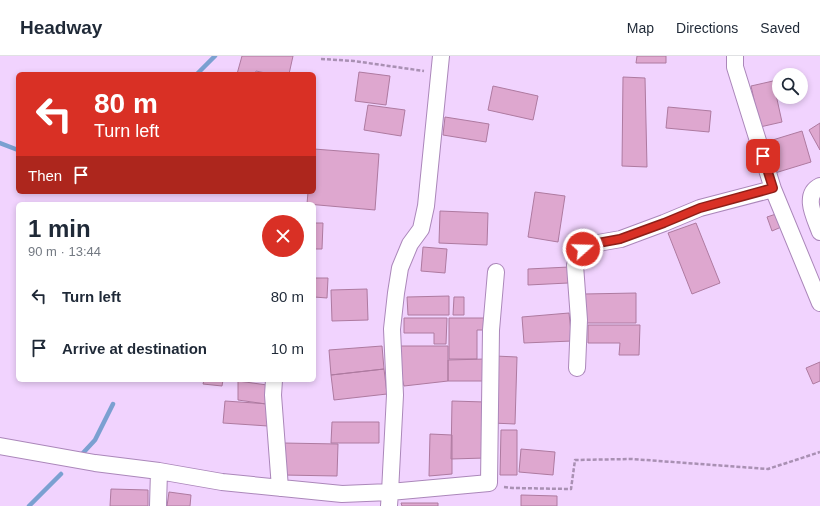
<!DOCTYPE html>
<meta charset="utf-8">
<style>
body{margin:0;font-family:Helvetica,sans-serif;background:#f2f2f3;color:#1f2937;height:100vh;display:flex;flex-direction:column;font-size:15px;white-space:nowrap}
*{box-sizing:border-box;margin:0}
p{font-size:13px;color:#747a83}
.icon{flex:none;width:22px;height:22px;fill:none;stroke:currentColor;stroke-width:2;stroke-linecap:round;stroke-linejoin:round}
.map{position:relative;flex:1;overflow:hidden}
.drawer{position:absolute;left:16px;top:146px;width:300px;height:180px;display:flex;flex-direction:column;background:#fff;border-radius:6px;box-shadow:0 2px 6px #0003}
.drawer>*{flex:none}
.hud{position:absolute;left:16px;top:16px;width:300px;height:122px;border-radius:6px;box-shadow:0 2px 6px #0003;background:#d93025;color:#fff;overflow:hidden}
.fabs{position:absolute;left:772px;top:12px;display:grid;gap:8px}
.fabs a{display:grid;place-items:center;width:36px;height:36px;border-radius:50%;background:#fff;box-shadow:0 2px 6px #0003;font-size:20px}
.pin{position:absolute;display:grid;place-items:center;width:34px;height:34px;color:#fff;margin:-17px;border-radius:8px;box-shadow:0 2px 6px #0006}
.me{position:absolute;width:44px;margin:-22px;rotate:70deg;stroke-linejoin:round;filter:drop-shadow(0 0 3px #0008)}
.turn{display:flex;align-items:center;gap:14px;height:84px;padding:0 12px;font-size:18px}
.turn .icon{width:52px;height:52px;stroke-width:2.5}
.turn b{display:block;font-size:28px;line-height:34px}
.then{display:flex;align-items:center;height:38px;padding:0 12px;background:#0003;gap:8px;font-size:15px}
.round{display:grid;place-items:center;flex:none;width:42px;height:42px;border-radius:21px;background:#f2f2f3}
.overview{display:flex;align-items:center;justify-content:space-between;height:68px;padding:0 12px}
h1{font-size:24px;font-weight:700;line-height:30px}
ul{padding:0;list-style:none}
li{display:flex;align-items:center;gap:12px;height:52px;padding:0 12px}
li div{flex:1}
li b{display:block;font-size:15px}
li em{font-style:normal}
header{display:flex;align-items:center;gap:24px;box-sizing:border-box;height:56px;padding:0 20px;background:#fff;border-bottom:1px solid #e0e1e3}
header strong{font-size:19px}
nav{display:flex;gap:22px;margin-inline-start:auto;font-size:14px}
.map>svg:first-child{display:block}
</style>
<header>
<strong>Headway</strong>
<nav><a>Map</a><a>Directions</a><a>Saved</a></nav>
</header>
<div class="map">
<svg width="820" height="450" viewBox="0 0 820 450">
<rect width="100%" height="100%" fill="#f1d3fe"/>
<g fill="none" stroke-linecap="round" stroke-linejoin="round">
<path stroke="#7ba0d1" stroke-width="4.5" d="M197 18 215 0
M0 87 18 94
M83 397 95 384 113 348
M29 450 61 418"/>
</g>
<path fill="#dea7cf" stroke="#ae7aa0" d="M242 0H293L289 18H270L256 15 255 18H237Z
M637 0H666V7H636Z
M359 16 390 20 386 49 355 45Z
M623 21 645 22 647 111 622 110Z
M773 25 782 66 760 71 751 30Z
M493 30 538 40 533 64 488 54Z
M368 49 405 54 401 80 364 74Z
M668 51 711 55 709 76 666 72Z
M445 61 489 68 486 86 443 79Z
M820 67V94L809 74Z
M802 75 811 106 775 117 766 86Z
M314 93 379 98 375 154 307 148 308 136H314Z
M535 136 565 140 558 186 528 181Z
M440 155 488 157 487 189 439 187Z
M782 156 786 169 772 175 767 161Z
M314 167H323L322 193H314Z
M696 167 720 227 692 238 668 177Z
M423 191 447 193 445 217 421 215Z
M569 211 568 227 528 229V213Z
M314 222H328L327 242 314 241Z
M367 233 368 264 332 265 331 234Z
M636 237V267H584V238Z
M449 240V259H408L407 241Z
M454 241H464V259H453Z
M569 257 572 285 524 287 522 261Z
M404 262H447L446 288H434V277H404Z
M449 262H487V274H477V303H449Z
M588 269H640L639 299H619L620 287H588Z
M382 290 384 313 331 319 329 294Z
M394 290H448V325L404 330Z
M495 300 517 301 515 368 492 367Z
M485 303V325H448V304Z
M820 306V325L813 328 806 312Z
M384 313 387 338 334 344 331 319Z
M204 324H223L222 330 203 328Z
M238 325 267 329 266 348 238 344Z
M225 345 269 348 268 370 223 367Z
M452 345 485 346V402L451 403Z
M332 366H379V387H331Z
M501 374H517V419H500Z
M430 378 452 379V418L429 420Z
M283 387 338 388 337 420 283 419Z
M521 393 555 396 553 419 519 416Z
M111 433 148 434V450H110Z
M169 436 191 439 190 450H167Z
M521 439 557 440V450H521Z
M401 447H438V450H402Z"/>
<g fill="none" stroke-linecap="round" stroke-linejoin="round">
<defs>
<path id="minor" d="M441 0 426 150 421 173 410 188 400 212 396 237 392 273 395 339 390 436 489 427 491 274 496 216
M820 130C802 139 815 162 820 176
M773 133 820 247
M577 312 579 264 575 209 583 193 598 187 621 183 664 167 700 152 773 133 735 11V0
M274 324 273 339 280 432
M0 390 95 407 159 415 222 426 342 438 390 436 389 450
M158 450 159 415"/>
</defs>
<use href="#minor" stroke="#ab87ba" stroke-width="18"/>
<path stroke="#a990b3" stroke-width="2.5" stroke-dasharray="4 2" stroke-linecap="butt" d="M321 3 354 5 424 15
M504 431 513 432 571 433 575 404 632 403 768 413 820 396"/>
<use href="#minor" stroke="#fff" stroke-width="16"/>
</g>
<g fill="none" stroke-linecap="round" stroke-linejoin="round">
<defs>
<path id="route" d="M583 193 598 187 620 183 664 167 700 152 773 132 763 100"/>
</defs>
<use href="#route" stroke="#8d1f18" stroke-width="10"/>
<use href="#route" stroke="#d93025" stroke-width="7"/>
</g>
</svg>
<div class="fabs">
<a><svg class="icon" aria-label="search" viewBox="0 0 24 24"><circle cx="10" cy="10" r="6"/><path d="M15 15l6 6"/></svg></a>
</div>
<div class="pin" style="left:763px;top:100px;background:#d93025"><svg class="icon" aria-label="arrive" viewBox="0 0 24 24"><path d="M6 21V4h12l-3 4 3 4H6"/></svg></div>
<svg class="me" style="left:583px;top:193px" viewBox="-20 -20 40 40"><circle r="17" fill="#d93025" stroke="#fff" stroke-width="3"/><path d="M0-11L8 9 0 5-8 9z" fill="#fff"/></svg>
<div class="hud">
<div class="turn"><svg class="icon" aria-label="left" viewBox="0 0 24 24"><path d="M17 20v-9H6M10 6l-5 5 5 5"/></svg><div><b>80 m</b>Turn left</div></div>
<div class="then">Then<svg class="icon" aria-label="arrive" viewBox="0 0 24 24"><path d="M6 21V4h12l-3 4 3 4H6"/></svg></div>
</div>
<section class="drawer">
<div class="overview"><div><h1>1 min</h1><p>90 m · 13:44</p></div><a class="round" style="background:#d93025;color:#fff"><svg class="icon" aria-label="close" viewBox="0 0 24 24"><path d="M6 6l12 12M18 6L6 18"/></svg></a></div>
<ul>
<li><svg class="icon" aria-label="left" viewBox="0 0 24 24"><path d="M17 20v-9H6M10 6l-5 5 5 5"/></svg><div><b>Turn left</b></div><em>80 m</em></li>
<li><svg class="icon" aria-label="arrive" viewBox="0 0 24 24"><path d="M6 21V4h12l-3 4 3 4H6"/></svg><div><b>Arrive at destination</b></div><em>10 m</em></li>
</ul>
</section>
</div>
